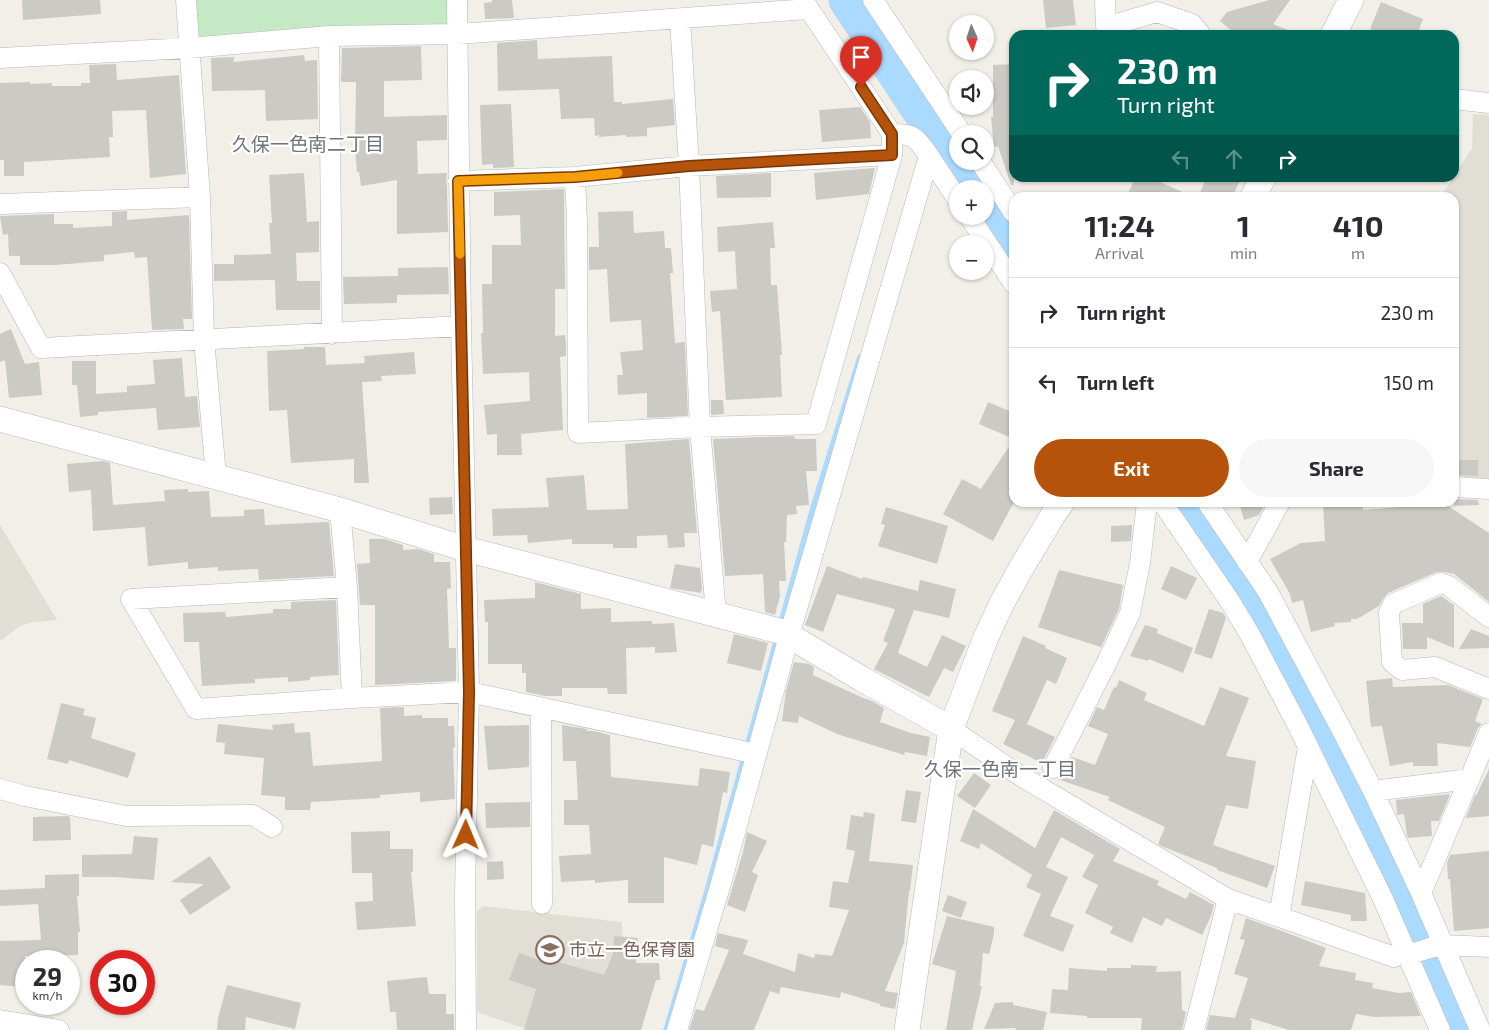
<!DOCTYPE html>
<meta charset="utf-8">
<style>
body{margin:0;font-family:"Exo 2","Noto Sans JP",sans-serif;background:#f7f7f7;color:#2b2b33;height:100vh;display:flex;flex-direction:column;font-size:19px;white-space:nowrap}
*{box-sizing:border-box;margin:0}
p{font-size:16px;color:#7c7c81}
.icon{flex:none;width:28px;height:28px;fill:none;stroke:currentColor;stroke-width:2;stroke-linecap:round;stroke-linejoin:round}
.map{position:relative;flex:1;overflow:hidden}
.sheet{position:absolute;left:1009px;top:192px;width:450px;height:315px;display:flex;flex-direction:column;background:#fff;border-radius:15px;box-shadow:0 1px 4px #0004}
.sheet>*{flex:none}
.top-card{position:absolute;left:1009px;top:30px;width:450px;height:152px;border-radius:15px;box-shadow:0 1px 4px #0004;background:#00695c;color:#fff;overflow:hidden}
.needle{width:32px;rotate:177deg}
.tools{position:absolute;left:949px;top:15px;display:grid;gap:10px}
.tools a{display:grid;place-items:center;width:45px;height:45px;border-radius:50%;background:#fff;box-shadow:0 1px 4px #0004;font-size:25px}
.speed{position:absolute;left:15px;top:950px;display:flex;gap:10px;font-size:25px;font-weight:700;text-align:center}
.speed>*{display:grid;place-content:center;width:65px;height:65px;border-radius:50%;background:#fff;box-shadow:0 1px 4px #0004;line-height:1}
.speed small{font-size:12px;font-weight:400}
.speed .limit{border:8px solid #d22;background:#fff;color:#111}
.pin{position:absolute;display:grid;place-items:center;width:42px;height:42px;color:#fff;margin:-51px -21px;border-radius:50% 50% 50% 0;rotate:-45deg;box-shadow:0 0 5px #0007}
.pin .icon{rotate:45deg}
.me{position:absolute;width:55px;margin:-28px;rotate:1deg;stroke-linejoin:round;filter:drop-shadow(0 0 4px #0008)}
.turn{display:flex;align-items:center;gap:18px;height:105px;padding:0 25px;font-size:22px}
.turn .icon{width:65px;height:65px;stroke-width:2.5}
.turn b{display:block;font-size:35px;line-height:42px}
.lanes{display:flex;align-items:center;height:48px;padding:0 25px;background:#0003;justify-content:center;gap:25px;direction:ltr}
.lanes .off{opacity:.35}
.eta{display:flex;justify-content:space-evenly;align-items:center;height:85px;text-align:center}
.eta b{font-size:30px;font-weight:700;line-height:35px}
.action{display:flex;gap:10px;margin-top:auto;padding:10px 25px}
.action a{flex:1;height:58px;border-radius:30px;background:#b45309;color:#fff;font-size:20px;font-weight:700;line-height:58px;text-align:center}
.action a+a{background:#f7f7f7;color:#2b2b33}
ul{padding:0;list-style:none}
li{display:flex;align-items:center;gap:15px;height:70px;padding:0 25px;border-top:1px solid #e1e1e2}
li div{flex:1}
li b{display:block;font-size:19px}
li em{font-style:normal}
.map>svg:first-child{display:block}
</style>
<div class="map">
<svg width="1489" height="1030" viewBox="0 0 1489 1030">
<rect width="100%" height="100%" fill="#f1efe8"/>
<path fill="#e1ded6" d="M1473 114 1489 115V479L1454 476V198H1440L1472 148Z
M0 525 57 620 34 622 20 626 0 641Z
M483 906 622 922 623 978 529 1030 477 1012V911Z"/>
<path fill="#c5e8c5" d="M193 0H449L450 24 195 38Z"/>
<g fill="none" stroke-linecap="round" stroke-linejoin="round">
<path stroke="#aadaff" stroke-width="5.5" d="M924 140 928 123
M780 626 814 504 860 357
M666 1030 707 891 777 638"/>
<path stroke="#aadaff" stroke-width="35" d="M846 0 971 189
M985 210 1014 253
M1178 502 1257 621 1291 684 1334 771 1456 1030"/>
</g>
<path fill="#cccac5" d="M22 0H100L101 14 23 20Z
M492 0H512L514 18 485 19 484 3 492 2Z
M1043 0H1073L1076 25 1046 28Z
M1269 0H1290L1273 24 1299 35H1237L1220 21 1227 12Z
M1381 2 1423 19 1417 35H1385L1370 29Z
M537 40 538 59 612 56 614 102H622V104L673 99 675 125 647 128V136L626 137V135L599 137V135L595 136 594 118 561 119 559 89 498 91 497 43Z
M421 46 422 80 384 81V117L447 115V140L417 141 418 174 447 173 446 181 447 186 448 232 397 234V180L361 186 359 172H357L355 149 356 82H341L342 48Z
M304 55 305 61 317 60 318 119 266 121 265 90 212 91 211 58 234 57V62Z
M116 64 117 80 179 75 186 174 150 178 146 110 112 111 113 137H109L110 157 24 162V176H4V160H0V83L30 82V84L52 83V86H81V83H90L89 65Z
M1014 64V185H1011L998 146 994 147 991 117H993V65Z
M511 104 514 167 493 168V164L482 165 480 105Z
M860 107 870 122 871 138 822 142 819 110Z
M875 168 869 194 816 200 814 173Z
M304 173 307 222 319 221V252L296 253 297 281H320V310H276L275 280 214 281V264H234V255L271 254 269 223H272L269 175Z
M771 173V197L717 198 716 176Z
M1135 178H1151L1196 198H1139L1128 193Z
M1206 178H1241L1232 198H1198Z
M564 189 565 289H555V336L565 335 566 343V356L560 357 563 430 521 434 522 455H497V434L487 435 484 405 530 401 529 372 483 374 481 333H483L482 284H492V245H521L520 215 494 216V192Z
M127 211V220L189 215 192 319H183L184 329 152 330 147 257 135 258 134 252 104 255V261L55 265H20V256H9L8 234 3 235 0 216 54 214V224H73V228L112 226V212Z
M633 211 634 233 664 231 665 248H671L673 273H670L675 343 685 342 688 416 647 418V393L618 395 617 375H623L620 352 643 350 641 320 610 322 607 269 589 270V247H599L598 212Z
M773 222 775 248H770L771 285H777L782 355H780L782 397 726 400 720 311 712 312 710 291 737 289 735 251 718 252 717 227Z
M448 267 449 294 397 295V303L344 304 343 277 398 276V268Z
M11 329 25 364 39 362 42 395 9 398 5 360 0 362V334Z
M304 347H325L326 365 365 363 364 356 414 352 416 374 381 376 382 381 362 382 369 483H354V459L291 463 287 410 269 411 267 351 304 349Z
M182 358 185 397 197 396 200 427 158 430 156 408 98 412V415L80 417 77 385H72V361H96V394L127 392V386L155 384 153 360Z
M711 400H723L724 414 711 415Z
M988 402 1014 413V439L979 424Z
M794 436 795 439H816L817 471H806L809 505 796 506 797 514 787 515 786 542H784L786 581H779L780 596 775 615 765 612 763 574 725 576 713 439Z
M689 439 697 533H684L685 547 668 548 667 535 637 536V548H613V544H572V539L528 543 527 535 493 536 492 509 549 507 546 478 584 475 587 510 628 509 625 444Z
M1014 439V502L993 541 943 514 962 479 981 489Z
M1454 460H1478V476L1454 475Z
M103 461 110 463 113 505 165 501 164 490 188 489V492L209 491 211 517 244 516V510L264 509 265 525 329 522 334 576 259 580 258 569 218 571V567L188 569V562L148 566 145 527 93 531 91 490 69 492 67 464Z
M452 497 453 514 430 515 429 498Z
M1454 499 1478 500 1479 505 1454 506Z
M1239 502H1266L1259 515 1244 520Z
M1323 502H1363V510L1412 506V502H1442L1489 533V602L1454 574 1444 572H1437L1388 593 1383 599 1379 606 1357 619H1351V622L1334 623 1335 626 1311 632 1303 600 1292 603 1290 594 1270 559 1301 543 1325 541Z
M886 507 948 526 937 564 878 546 885 525 881 524Z
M1132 525 1131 541 1111 542V526Z
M369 539H385L403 545V550L418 549 434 554V562H450L451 588 447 589 449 648H456V681L375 685V605H360L357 564 370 563Z
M675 564 700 568 702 587 701 593 670 588Z
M827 566 862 579 863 577 918 591 920 580 956 589 949 618 914 610 898 653 927 667 942 635 966 646 953 672 944 668 929 697 874 669 888 643 883 641 895 609 837 594 823 632 805 625Z
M1171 566 1197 578 1186 600 1161 589Z
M1059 570 1123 585 1119 609 1101 647 1038 627Z
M535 582 581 594V609L611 608V622L652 621V624L674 623 677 652 655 653V647L626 648 627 694H608L607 688H562V696H545L526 692V673H522V664H488V622H485L484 600 535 598Z
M1441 596 1454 605V648L1427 637V649H1403L1402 623H1423V604Z
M336 600 339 675 310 677V680L288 682V677L255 679V683L202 686 199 642H184L183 613 225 612 226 617 273 613V609H291V602Z
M1209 609 1223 613 1226 618 1212 659 1194 653Z
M1145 625 1158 629 1157 633 1193 648 1183 673 1149 659 1148 661 1130 656Z
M1471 629 1489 636V648L1459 649Z
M734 634 768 643 761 671 727 663Z
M1023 636 1046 646 1045 648 1067 658 1056 684 1047 680 1027 724 1055 737 1042 763 1003 744 1015 720 992 711Z
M794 662 809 664 814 667 813 675 863 698 872 701 884 708 880 722 911 733 930 737 927 756 905 752 904 755 837 734 799 716 798 723 782 721 786 691Z
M1392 678 1393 687 1448 685 1483 699 1475 721 1482 724 1478 728 1470 747 1437 743 1438 766H1413V762L1390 766 1382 726 1371 727 1366 681Z
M1119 680 1147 693 1144 700 1204 726 1220 687 1249 698 1226 756 1256 761 1248 809 1226 805 1213 845 1275 866 1267 888 1217 870V868L1161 846 1158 844 1165 827 1108 800 1110 797 1057 779 1063 774 1072 757 1095 765 1108 734 1088 726 1097 707 1104 710 1114 687 1116 688Z
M61 703 85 709 83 715 96 718 91 738 136 753 128 778 69 760 68 764 47 759Z
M404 707V716L422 715V718H448V726H454L455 747 453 748 455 799 420 802V792L380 795V798L311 802 310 810H285V797L261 795 264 758 224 754 225 743 216 742 218 724 273 730 272 725 294 723 295 733 310 732 313 766 382 761 380 708Z
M529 725V767L488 770 484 726Z
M562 725 587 729V731H594L610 735 611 777 698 786 700 768 730 772 727 793 723 792 713 847 702 844 697 865 664 857V903H628V880L595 883V880L561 882 559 856 591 854 589 825H564V800H578L576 761H563Z
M1489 769V816L1466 818 1475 795 1476 796Z
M974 773 991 785 975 808 957 796Z
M906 790 921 792 916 823 901 821Z
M1449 794V797L1439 821H1431L1432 836 1408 838 1407 835 1404 814 1397 815 1396 800Z
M530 802V827L486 828 485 803Z
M973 809 1035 848 1054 810 1120 849 1113 861 1159 881 1157 885 1186 899 1190 892 1214 905 1211 916 1202 935 1166 918 1162 926 1143 917 1132 943 1110 933 1113 927 1085 913 1098 885 1082 877 1094 855 1061 837 1046 867 1068 877 1050 916 1074 925 1063 952 1023 936 1041 894 1026 887 1032 875 981 843 979 849 960 841Z
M864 812 875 814 869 861 913 865 910 891H909L904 943 885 991 898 993 895 1009 880 1006V1004L841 992 840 998 781 987 779 994 770 991 754 1030H689L696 1009 704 1011 729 950 715 946 718 933 748 940 743 954 795 972 798 953 814 958 815 954 832 956 849 910 829 907 833 881 848 883 855 851 846 849 851 815 863 817Z
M67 816 70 817 71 840 33 841V817Z
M390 831V849H413V872H411L416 926 357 930 355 902 373 901 372 873H352L351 832Z
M747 832 767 841 752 872 758 875 745 912 727 905 743 852Z
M134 836 158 838 154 880 115 877H82V855L132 854Z
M1489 851V928L1454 931 1450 879H1448L1447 863 1450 855Z
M210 856 231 888 190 915 180 900 204 884 171 882Z
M503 861 504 879 487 880V862Z
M79 874V896H77L80 932H78V955L25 956 22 987 0 985V941L41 940 38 904 0 906V890L45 888V875Z
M1305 881 1365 893 1367 921H1351V915L1301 905Z
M948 895 967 902 961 918 942 911Z
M947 916 994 927V934L989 954 983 953 980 986H982L972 1030H946L956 971 932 964Z
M1246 918 1282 931 1326 948 1319 966 1356 973 1355 980 1373 983 1372 988 1399 993 1411 992 1421 1016 1375 1017 1356 1014 1351 1030H1289L1250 1018V1020H1252L1251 1030H1206L1210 1015 1235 1018 1248 978 1234 974 1245 940 1240 939Z
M614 936 638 938 636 963H659L660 980H656L641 1030H524L536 989 509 980 519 953 544 962 545 958 604 975 613 954Z
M1131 965 1157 966 1156 972 1181 971 1182 1010 1186 1012 1182 1030H1141L1142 1018H1087V1016L1050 1013 1052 989 1068 990 1069 968 1107 971V968H1131Z
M427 977 429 994H446V1014H454V1030H397L396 1012H390L387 981Z
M227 985 301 1003 295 1029 246 1017 245 1030H217L218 1018Z
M1013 1002V1005L1047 1012 1043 1030H1015L1016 1028 984 1029 995 1003Z"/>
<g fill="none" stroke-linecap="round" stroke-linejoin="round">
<defs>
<path id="minor" d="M186 0 200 197 204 339 216 476
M457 0 461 326 469 692 465 895 466 1030
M873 0 962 134
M1105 0 1106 27 1157 12 1192 24 1201 35
M680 19 689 166 700 427 716 614
M329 36 332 334
M0 58 189 48 329 36 458 34 809 9
M1454 99 1489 103
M892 134C915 133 917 139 929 156
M980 161 1014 213
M575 177 577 221 578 433 700 427 816 424 892 155V134L803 0
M458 181 575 177 689 166 892 155
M0 204 200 197
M969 216 1014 284
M0 273 41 348 461 326
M1454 487 1489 489
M1162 502 1229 600 1249 633 1298 726 1383 899 1440 1030
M1207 502 1268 592 1345 736 1373 791 1421 893 1480 1030
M340 510 347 587 352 698
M1247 562 1280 502
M347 587 131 599 196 709 352 698 469 692 757 754
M1489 617 1449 586 1441 583 1393 604 1389 613 1392 662 1402 670 1435 667 1489 689
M541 708 542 904
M951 729 1016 773 1228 899 1394 957
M1053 768 1107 662 1130 613 1140 563 1147 502
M0 789 25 796 126 816 253 815 272 827
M1373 791 1470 779
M1421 893 1489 733
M1279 917 1308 747
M1407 955 1430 948 1443 945 1489 947
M0 1020 59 1030
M677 1030 721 883 789 636 929 156 958 200
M1194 1030 1228 899"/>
<path id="tertiary" d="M1333 35 1351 0
M1252 198 1263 178
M0 419 340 510 466 549 783 632 862 679 951 729
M907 1030 951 729 986 637 1002 603 1020 570 1053 515 1062 502"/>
</defs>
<use href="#minor" stroke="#b5b8bc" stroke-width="21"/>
<use href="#tertiary" stroke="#b5b8bc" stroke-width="26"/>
<use href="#minor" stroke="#fff" stroke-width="20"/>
<use href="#tertiary" stroke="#fff" stroke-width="25"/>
</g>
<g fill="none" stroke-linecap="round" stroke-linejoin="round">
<defs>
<path id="route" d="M466 835 469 692 458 181 575 177 689 166 892 155V134L861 87"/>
</defs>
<use href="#route" stroke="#753606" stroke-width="12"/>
<use href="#route" stroke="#b45309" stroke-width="9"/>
<path stroke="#f59e0b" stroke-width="9" d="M460 254 458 181 575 177 618 173"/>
</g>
<defs>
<symbol id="school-ring" viewBox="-11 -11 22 22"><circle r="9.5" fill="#fff" stroke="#8d6e63" stroke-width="1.5"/><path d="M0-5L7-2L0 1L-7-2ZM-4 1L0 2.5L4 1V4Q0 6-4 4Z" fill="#8d6e63"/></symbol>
</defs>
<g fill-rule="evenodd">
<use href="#school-ring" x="534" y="934" width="32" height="32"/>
</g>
<g text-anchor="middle" stroke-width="4.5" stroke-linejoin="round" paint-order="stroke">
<g font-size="18" fill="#785e54" stroke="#fff" text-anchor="start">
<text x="569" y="956">市立一色保育園</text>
</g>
<g font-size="19" fill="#70757a" stroke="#fff">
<text x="308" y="151">久保一色南二丁目</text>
<text x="1000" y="776">久保一色南一丁目</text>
</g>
</g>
</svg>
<div class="tools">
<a><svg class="needle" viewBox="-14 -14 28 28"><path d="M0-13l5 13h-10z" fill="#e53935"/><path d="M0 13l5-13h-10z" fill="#7c7c81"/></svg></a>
<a><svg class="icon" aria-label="sound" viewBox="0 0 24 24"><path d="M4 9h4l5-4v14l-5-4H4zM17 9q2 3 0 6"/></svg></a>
<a><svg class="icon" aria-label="search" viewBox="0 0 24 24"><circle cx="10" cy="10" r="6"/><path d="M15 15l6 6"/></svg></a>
<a>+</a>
<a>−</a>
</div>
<div class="speed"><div>29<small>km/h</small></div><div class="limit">30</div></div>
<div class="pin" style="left:861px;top:87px;background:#d93025"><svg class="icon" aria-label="arrive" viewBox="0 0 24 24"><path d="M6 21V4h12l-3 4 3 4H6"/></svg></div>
<svg class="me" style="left:466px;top:835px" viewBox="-20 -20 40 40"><path d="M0-17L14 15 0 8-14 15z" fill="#b45309" stroke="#fff" stroke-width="4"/></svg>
<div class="top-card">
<div class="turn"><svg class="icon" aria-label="right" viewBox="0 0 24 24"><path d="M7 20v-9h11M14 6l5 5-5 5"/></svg><div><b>230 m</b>Turn right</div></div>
<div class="lanes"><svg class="icon off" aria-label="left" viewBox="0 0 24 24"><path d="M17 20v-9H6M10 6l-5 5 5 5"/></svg><svg class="icon off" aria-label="ahead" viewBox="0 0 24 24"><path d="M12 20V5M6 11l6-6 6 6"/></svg><svg class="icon" aria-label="right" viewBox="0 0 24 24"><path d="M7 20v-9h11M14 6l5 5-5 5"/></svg></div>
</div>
<section class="sheet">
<div class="eta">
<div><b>11:24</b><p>Arrival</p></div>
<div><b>1</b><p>min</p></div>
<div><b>410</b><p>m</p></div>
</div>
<ul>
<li><svg class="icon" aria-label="right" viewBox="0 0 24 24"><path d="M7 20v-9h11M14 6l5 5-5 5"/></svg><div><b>Turn right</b></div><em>230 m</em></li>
<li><svg class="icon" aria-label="left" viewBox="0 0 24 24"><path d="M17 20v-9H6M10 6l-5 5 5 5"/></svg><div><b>Turn left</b></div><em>150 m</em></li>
</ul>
<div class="action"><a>Exit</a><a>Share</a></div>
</section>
</div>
